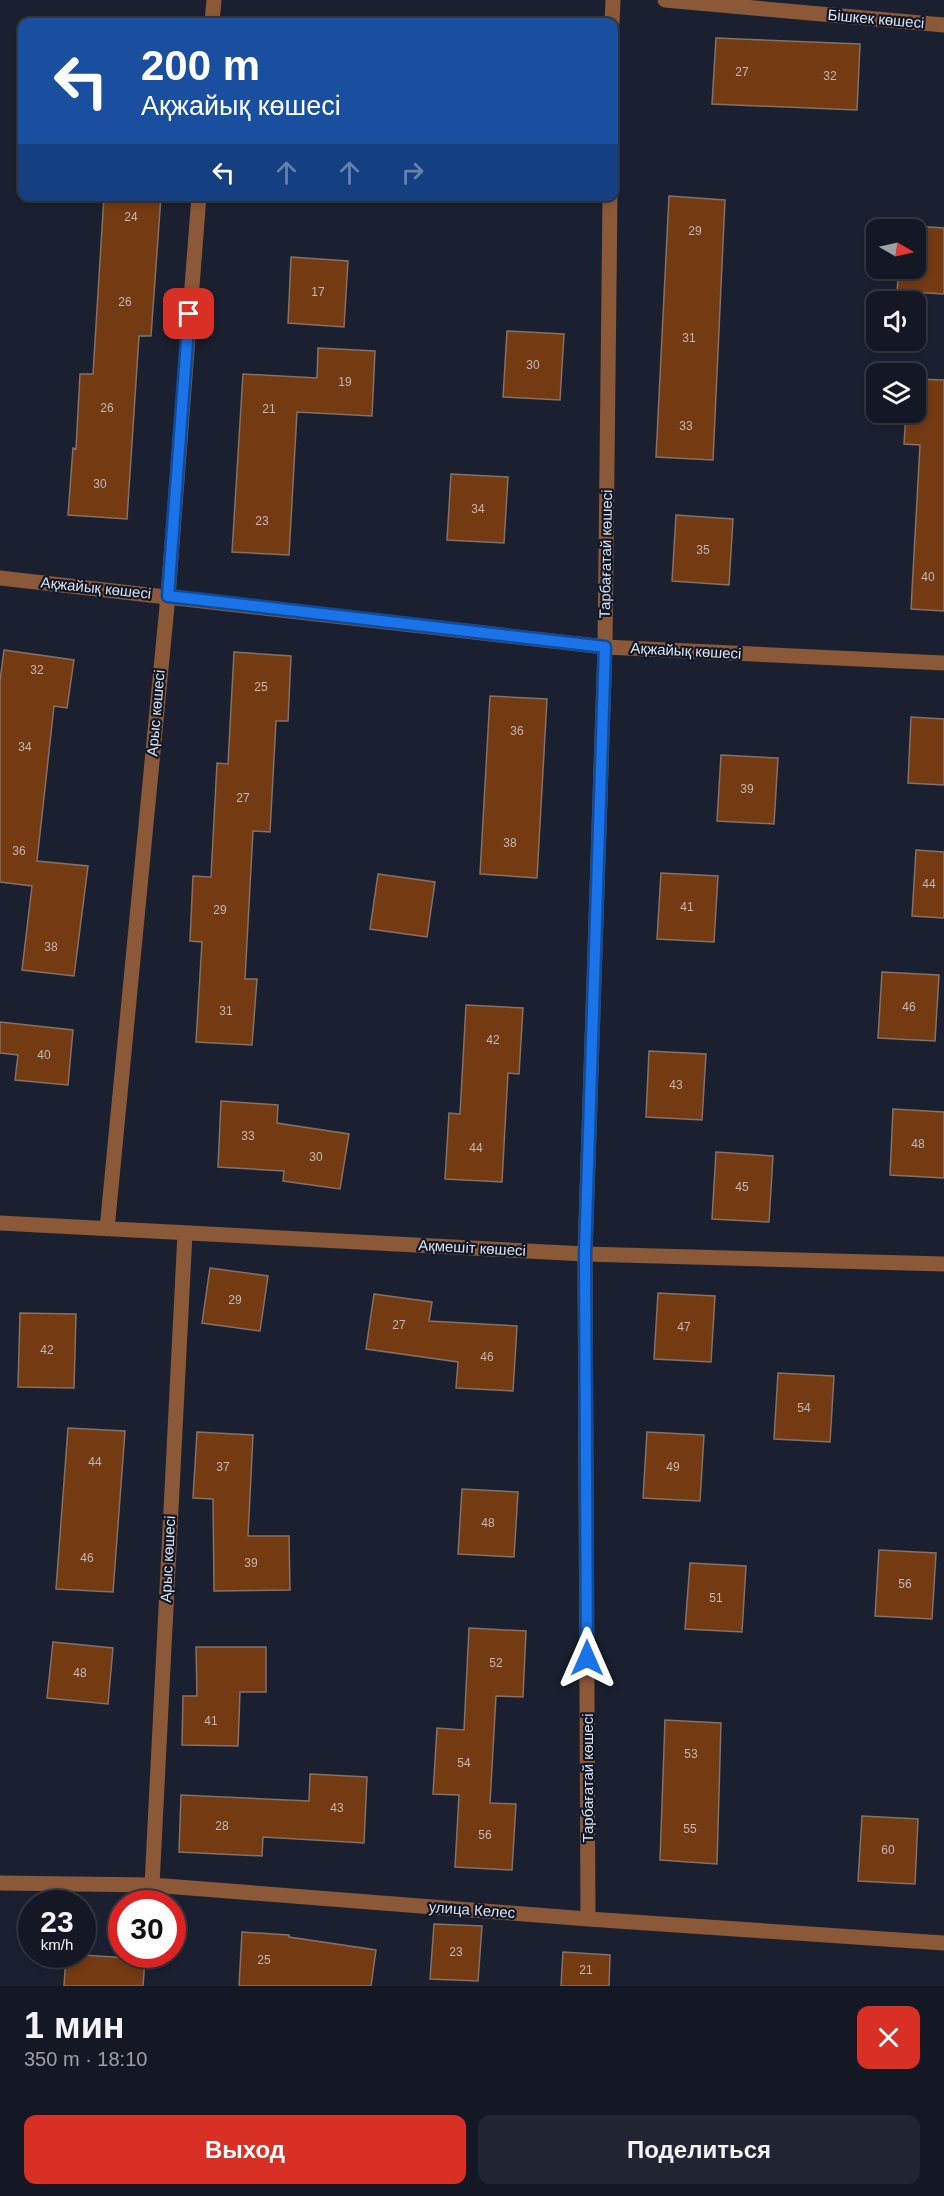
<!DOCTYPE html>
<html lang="ru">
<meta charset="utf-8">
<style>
body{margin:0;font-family:Arial,sans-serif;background:#212531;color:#f1f3f6;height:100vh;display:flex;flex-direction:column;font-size:22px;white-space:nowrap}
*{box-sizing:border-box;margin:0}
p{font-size:20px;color:#9da0a6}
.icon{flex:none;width:33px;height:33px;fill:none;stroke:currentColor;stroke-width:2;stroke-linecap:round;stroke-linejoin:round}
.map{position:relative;height:1986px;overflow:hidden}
.side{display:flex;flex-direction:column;background:#141824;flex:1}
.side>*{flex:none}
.guide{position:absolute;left:18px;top:18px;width:600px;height:183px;border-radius:12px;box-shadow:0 3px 9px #0003,0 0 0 2px #333741;background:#1a4fa0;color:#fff;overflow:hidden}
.needle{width:39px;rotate:99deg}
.tools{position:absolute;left:866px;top:219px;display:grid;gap:12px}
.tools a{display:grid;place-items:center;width:60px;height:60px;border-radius:12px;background:#141824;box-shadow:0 3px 9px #0003,0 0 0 2px #333741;font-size:30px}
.speed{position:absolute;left:18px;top:1890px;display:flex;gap:12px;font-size:30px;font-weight:700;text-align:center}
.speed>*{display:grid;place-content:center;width:78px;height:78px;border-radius:50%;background:#141824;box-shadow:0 3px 9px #0003,0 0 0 2px #333741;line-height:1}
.speed small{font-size:15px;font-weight:400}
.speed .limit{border:9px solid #d22;background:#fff;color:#111}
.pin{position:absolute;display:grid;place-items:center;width:51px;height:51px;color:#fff;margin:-26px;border-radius:12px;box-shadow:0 3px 9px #0006}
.me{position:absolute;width:66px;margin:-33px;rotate:0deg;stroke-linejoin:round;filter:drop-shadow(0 0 4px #0008)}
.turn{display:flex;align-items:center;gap:21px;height:126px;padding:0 24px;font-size:27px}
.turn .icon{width:78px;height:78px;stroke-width:2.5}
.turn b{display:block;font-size:42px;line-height:51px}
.lanes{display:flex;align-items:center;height:57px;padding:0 24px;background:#0003;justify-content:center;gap:30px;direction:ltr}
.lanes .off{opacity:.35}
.round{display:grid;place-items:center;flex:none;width:63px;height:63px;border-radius:12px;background:#212531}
.overview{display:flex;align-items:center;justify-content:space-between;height:102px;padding:0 24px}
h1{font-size:36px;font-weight:600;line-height:45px}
.cta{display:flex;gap:12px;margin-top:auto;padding:12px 24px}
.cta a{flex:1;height:69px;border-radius:12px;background:#d93025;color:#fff;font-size:24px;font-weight:600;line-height:69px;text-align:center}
.cta a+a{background:#212531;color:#f1f3f6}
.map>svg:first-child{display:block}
</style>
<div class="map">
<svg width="944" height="1986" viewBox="0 0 944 1986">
<rect width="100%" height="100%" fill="#1a2030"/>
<path fill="#743a12" stroke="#857065" stroke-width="1.5" d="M716 38 860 44 857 110 712 104Z
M104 196H161L151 336H139L127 519 68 515 73 448 76 449 80 374H93Z
M669 196 725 200 713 460 656 457Z
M902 225 944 228V294L897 291 899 268H915V230H901Z
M291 257 348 261 344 327 288 323Z
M507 331 564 334 560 400 503 397Z
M318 348 375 351 372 416 297 412 289 555 232 552 243 374 317 378Z
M915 379 944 380V611L911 609 920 445 904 444 906 412H915Z
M451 474 508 477 504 543 447 540Z
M676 515 733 519 729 585 672 581Z
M4 650 74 660 67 708 54 706 37 861 88 866 74 976 22 970 32 886 0 882V681Z
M234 652 291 656 288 721H276L270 832 253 831 245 979H257L252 1045 196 1042 202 942 190 941 193 876 211 877 217 763 228 764Z
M490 696 547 699 537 878 480 874Z
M911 717 944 719V785L908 783Z
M721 755 778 758 774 824 717 821Z
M916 850 944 852V918L912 916Z
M661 873 718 876 714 942 657 939Z
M378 874 435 882 427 937 370 929Z
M882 972 939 975 935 1041 878 1038Z
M466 1005 523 1008 519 1074 508 1073 502 1182 445 1179 449 1113 460 1114Z
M0 1022 73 1030 68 1085 15 1080 18 1055 0 1053Z
M649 1051 706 1054 702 1120 646 1117Z
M221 1101 278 1105 277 1123 349 1134 340 1189 283 1181 284 1171 218 1167Z
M893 1109 944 1112V1178L890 1175Z
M716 1152 773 1156 769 1222 712 1219Z
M210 1268 268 1276 260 1331 202 1323Z
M658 1293 715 1296 711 1362 654 1359Z
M374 1294 432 1302 429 1321 517 1326 513 1391 456 1388 458 1362 366 1349Z
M20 1313 76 1314 74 1388 18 1387Z
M778 1373 834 1376 830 1442 774 1439Z
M68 1428 125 1431 113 1592 56 1589Z
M197 1432 253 1435 248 1536H289L290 1590 214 1591 213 1499 193 1498Z
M647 1432 704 1435 700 1501 643 1498Z
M462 1489 518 1492 514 1557 458 1554Z
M879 1550 936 1553 932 1619 875 1616Z
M690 1563 746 1566 742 1632 685 1629Z
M469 1628 526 1631 523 1697 496 1696 490 1803 516 1804 512 1870 455 1867 459 1795 433 1794 437 1728 464 1730Z
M53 1642 113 1648 108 1704 47 1698Z
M196 1647H266V1692H240L238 1746 182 1745 183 1696H197Z
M665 1720 721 1723 717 1864 660 1860Z
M310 1774 367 1777 364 1843 263 1837 262 1856 179 1852 181 1795 309 1801Z
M862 1816 918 1819 915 1884 858 1881Z
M434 1924 482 1926 478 1981 430 1979Z
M242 1932 289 1935V1937L376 1950 371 1986H239Z
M563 1952 610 1955 609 1986H561Z
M66 1954 145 1959 143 1986H64Z"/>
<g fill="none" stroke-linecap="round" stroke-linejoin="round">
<path stroke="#8b5938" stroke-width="15" d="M665 0 944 25
M212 22 214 0
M612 22 613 0
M0 578 605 647 944 663
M0 1223 585 1254 944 1264
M107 1229 168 596 199 196
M0 1883 152 1885 588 1919 944 1943
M152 1885 185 1233
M588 1919 585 1254 605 647 610 196"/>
</g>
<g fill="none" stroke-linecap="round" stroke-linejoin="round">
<defs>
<path id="route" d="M189 314 168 596 605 647 585 1254 587 1658"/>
</defs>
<use href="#route" stroke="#114b97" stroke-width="15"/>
<use href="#route" stroke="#1a73e8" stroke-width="10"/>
</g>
<g text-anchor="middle" stroke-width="4.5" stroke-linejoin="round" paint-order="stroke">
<g font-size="12" fill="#c2b7b6">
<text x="742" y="76">27</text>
<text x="830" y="80">32</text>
<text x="131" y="221">24</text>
<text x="695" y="235">29</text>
<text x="318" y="296">17</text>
<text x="125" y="306">26</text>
<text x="689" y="342">31</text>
<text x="533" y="369">30</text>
<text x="345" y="386">19</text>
<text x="107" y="412">26</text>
<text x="269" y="413">21</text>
<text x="686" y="430">33</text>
<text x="100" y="488">30</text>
<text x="478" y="513">34</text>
<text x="262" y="525">23</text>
<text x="703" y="554">35</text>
<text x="928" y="581">40</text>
<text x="37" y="674">32</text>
<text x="261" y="691">25</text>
<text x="517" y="735">36</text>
<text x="25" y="751">34</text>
<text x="747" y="793">39</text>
<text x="243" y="802">27</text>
<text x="510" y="847">38</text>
<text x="19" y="855">36</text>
<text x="929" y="888">44</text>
<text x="687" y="911">41</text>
<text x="220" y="914">29</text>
<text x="51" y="951">38</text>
<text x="909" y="1011">46</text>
<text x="226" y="1015">31</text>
<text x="493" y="1044">42</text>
<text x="44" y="1059">40</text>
<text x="676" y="1089">43</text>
<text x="248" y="1140">33</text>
<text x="918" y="1148">48</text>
<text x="476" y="1152">44</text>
<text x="316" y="1161">30</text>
<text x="742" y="1191">45</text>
<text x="235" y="1304">29</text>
<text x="399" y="1329">27</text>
<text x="684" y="1331">47</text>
<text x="47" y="1354">42</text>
<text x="487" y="1361">46</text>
<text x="804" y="1412">54</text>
<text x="95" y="1466">44</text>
<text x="223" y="1471">37</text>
<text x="673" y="1471">49</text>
<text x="488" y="1527">48</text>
<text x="87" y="1562">46</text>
<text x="251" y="1567">39</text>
<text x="905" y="1588">56</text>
<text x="716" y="1602">51</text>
<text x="496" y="1667">52</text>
<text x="80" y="1677">48</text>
<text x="211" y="1725">41</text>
<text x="691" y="1758">53</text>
<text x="464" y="1767">54</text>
<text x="337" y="1812">43</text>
<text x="222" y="1830">28</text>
<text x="690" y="1833">55</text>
<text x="485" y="1839">56</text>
<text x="888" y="1854">60</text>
<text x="456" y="1956">23</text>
<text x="264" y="1964">25</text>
<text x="586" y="1974">21</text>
</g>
<g font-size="15" fill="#dce1ec" stroke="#111726">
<text transform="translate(876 19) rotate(5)" y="5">Бішкек көшесі</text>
<text transform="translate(606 554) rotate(-89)" y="5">Тарбағатай көшесі</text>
<text transform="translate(96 588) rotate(6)" y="5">Ақжайық көшесі</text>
<text transform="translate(686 651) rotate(3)" y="5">Ақжайық көшесі</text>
<text transform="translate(156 713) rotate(-85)" y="5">Арыс көшесі</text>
<text transform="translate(472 1248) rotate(3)" y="5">Ақмешіт көшесі</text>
<text transform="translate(168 1559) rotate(-87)" y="5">Арыс көшесі</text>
<text transform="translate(588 1778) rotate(-90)" y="5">Тарбағатай көшесі</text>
<text transform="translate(472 1910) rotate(4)" y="5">улица Келеc</text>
</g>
</g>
</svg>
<div class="tools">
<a><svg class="needle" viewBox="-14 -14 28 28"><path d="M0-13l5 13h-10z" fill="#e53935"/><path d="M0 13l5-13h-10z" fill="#9da0a6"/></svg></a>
<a><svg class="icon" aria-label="sound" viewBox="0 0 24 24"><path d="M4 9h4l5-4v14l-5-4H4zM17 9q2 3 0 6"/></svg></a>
<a><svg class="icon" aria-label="layers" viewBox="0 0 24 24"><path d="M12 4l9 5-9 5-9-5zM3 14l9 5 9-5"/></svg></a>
</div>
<div class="speed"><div>23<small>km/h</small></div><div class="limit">30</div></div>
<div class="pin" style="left:189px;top:314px;background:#d93025"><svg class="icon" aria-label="arrive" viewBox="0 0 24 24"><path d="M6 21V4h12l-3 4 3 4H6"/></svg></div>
<svg class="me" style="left:587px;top:1658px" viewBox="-20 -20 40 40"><path d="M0-17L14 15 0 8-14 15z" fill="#1a73e8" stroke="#fff" stroke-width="4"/></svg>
<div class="guide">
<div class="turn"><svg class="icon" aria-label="left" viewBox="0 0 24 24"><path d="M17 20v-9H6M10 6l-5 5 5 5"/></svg><div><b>200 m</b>Ақжайық көшесі</div></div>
<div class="lanes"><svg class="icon" aria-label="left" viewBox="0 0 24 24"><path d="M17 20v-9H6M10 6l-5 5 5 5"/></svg><svg class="icon off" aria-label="ahead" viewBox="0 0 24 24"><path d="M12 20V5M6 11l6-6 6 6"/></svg><svg class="icon off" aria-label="ahead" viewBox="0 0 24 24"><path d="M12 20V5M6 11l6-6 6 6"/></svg><svg class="icon off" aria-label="right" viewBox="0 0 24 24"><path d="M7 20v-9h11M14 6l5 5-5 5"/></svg></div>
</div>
</div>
<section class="side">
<div class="overview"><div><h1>1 мин</h1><p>350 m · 18:10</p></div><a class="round" style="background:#d93025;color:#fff"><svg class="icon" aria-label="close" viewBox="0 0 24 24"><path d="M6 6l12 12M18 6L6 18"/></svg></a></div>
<div class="cta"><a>Выход</a><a>Поделиться</a></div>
</section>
